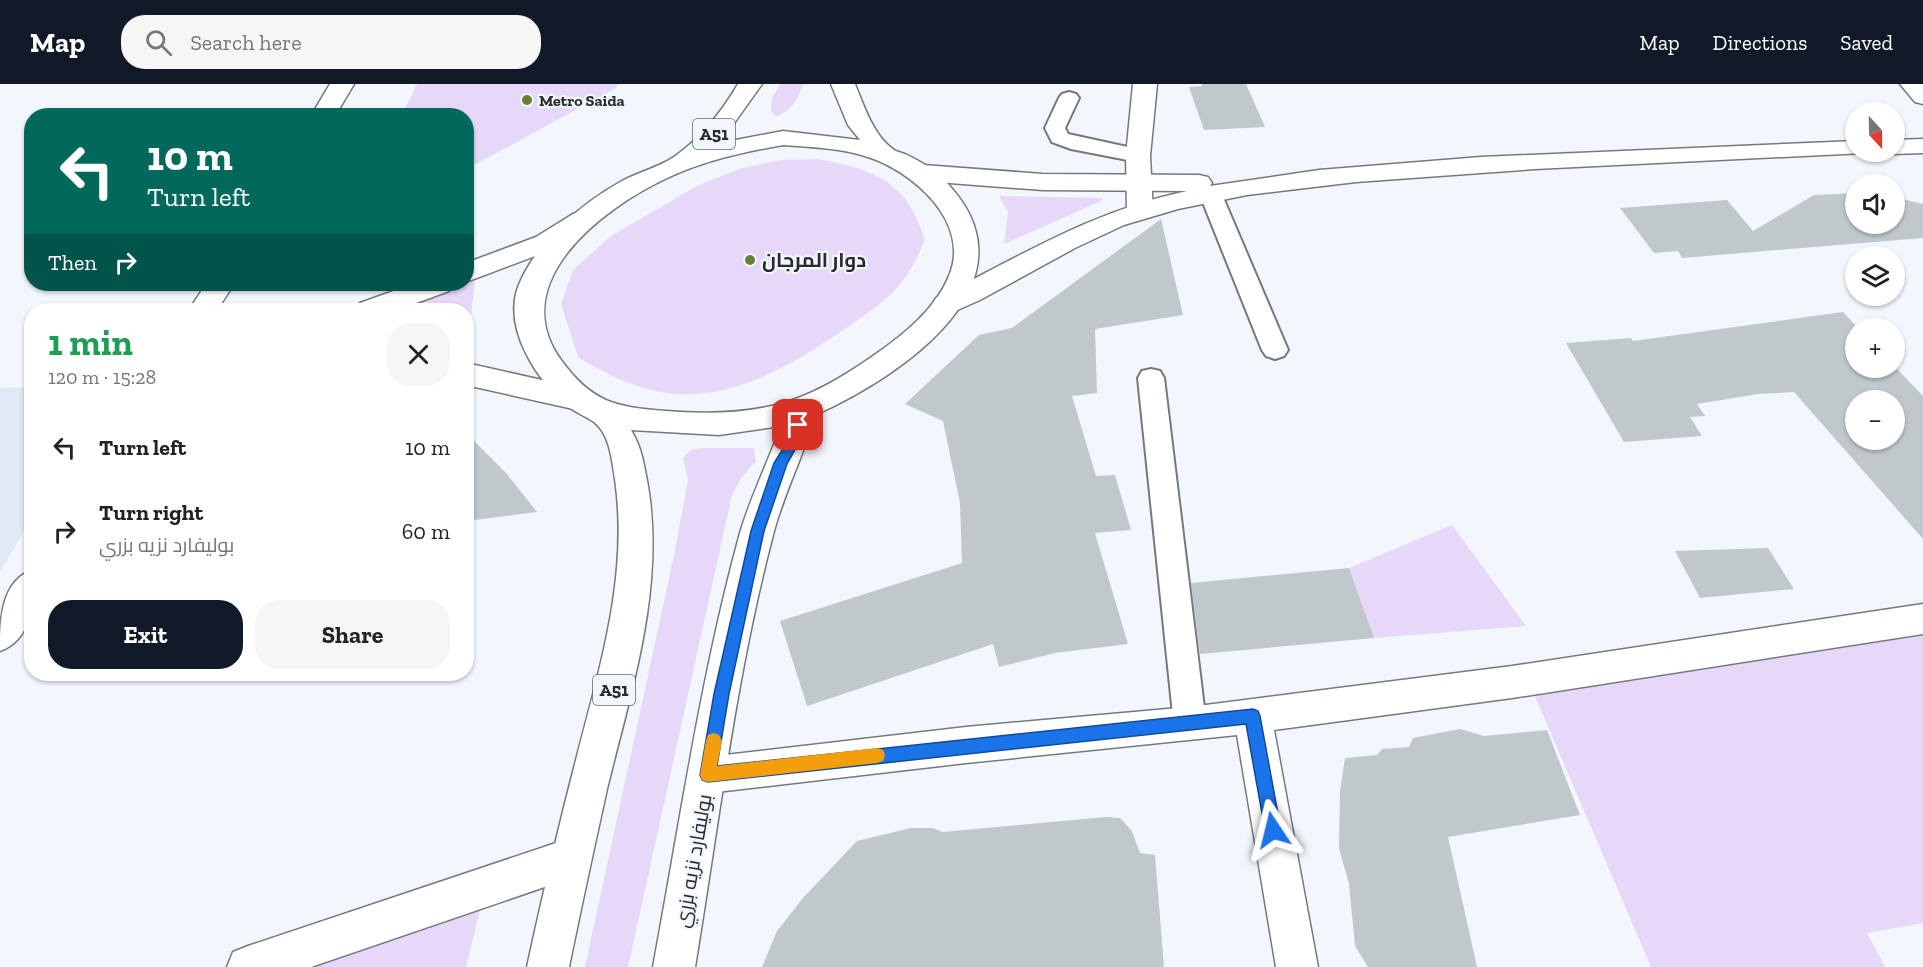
<!DOCTYPE html>
<meta charset="utf-8">
<style>
body{margin:0;font-family:"Zilla Slab",Cairo,serif;background:#f6f6f6;color:#222;height:100vh;display:flex;flex-direction:column;font-size:22px;white-space:nowrap}
*{box-sizing:border-box;margin:0}
p{font-size:20px;color:#767676}
.icon{flex:none;width:33px;height:33px;fill:none;stroke:currentColor;stroke-width:2;stroke-linecap:round;stroke-linejoin:round}
.map{position:relative;flex:1;overflow:hidden}
.side{position:absolute;left:24px;top:219px;width:450px;height:378px;display:flex;flex-direction:column;background:#fff;border-radius:24px;box-shadow:0 2px 4px #0004}
.side>*{flex:none}
.banner{position:absolute;left:24px;top:24px;width:450px;height:183px;border-radius:24px;box-shadow:0 2px 4px #0004;background:#00695c;color:#fff;overflow:hidden}
.needle{width:39px;rotate:158deg}
.buttons{position:absolute;left:1845px;top:18px;display:grid;gap:12px}
.buttons a{display:grid;place-items:center;width:60px;height:60px;border-radius:50%;background:#fff;box-shadow:0 2px 4px #0004;font-size:30px}
.pin{position:absolute;display:grid;place-items:center;width:51px;height:51px;color:#fff;margin:-26px;border-radius:12px;box-shadow:0 3px 9px #0006}
.me{position:absolute;width:66px;margin:-33px;rotate:350deg;stroke-linejoin:round;filter:drop-shadow(0 0 4px #0008)}
.turn{display:flex;align-items:center;gap:21px;height:126px;padding:0 24px;font-size:27px}
.turn .icon{width:78px;height:78px;stroke-width:2.5}
.turn b{display:block;font-size:42px;line-height:51px}
.then{display:flex;align-items:center;height:57px;padding:0 24px;background:#0003;gap:12px;font-size:22px}
.round{display:grid;place-items:center;flex:none;width:63px;height:63px;border-radius:24px;background:#f6f6f6}
.overview{display:flex;align-items:center;justify-content:space-between;height:102px;padding:0 24px}
h1{font-size:36px;font-weight:700;line-height:45px;color:#1e9e55}
.action{display:flex;gap:12px;margin-top:auto;padding:12px 24px}
.action a{flex:1;height:69px;border-radius:24px;background:#111827;color:#fff;font-size:24px;font-weight:700;line-height:69px;text-align:center}
.action a+a{background:#f6f6f6;color:#222}
ul{padding:0;list-style:none}
li{display:flex;align-items:center;gap:18px;height:84px;padding:0 24px}
li div{flex:1}
li b{display:block;font-size:22px}
li em{font-style:normal}
header{display:flex;align-items:center;gap:36px;box-sizing:border-box;height:84px;padding:0 30px;background:#111827;color:#fff}
header strong{font-size:28px}
nav{display:flex;gap:33px;margin-inline-start:auto;font-size:21px}
.search{width:420px;height:54px;background:#f6f6f6;display:flex;align-items:center;gap:15px;box-sizing:border-box;padding:0 21px;border-radius:24px;color:#767676;font-size:22px}
.map>svg:first-child{display:block}
</style>
<header>
<strong>Map</strong>
<div class="search"><svg class="icon" aria-label="search" viewBox="0 0 24 24"><circle cx="10" cy="10" r="6"/><path d="M15 15l6 6"/></svg>Search here</div>
<nav><a>Map</a><a>Directions</a><a>Saved</a></nav>
</header>
<div class="map">
<svg width="1923" height="883" viewBox="0 0 1923 883">
<rect width="100%" height="100%" fill="#f2f7fe"/>
<path fill="#e0eaf7" d="M31 303V435L0 488V304Z"/>
<path fill="#e7d7f8" d="M417 0H618L616 4 467 85 466 32 402 31Z
M780 0H803C798 15 791 28 776 32L771 27 772 14Z
M818 75C875 86 907 97 925 156 917 174 909 191 895 206 882 220 863 232 848 243 800 275 753 306 694 310 653 313 612 294 578 273L561 220 573 186 611 152 697 102 739 85 780 76Z
M999 112 1102 114 1103 116 1004 160 1008 128Z
M475 197 467 264 466 226H396Z
M702 364H754L756 377 741 394 732 411 628 883H585L674 471 688 396 683 374 691 366Z
M1452 441 1526 542 1374 554 1349 484Z
M1923 550V839L1867 849 1885 883H1651L1534 610Z
M481 822 466 883H309Z"/>
<path fill="#c0c8cc" fill-rule="evenodd" d="M1202 0H1246L1265 43 1204 46 1189 3 1202 2Z
M1856 109V140H1894V113L1923 120V154L1682 174 1678 167 1654 169 1620 124 1727 116 1753 147 1814 111Z
M1161 135 1183 231 1095 245 1097 309 1072 312 1096 392 1115 391 1131 446 1095 449 1128 560 1055 569 999 583 993 560 807 622 780 537 962 479 960 419 943 337 905 320 979 251 1012 244Z
M1843 228 1858 244H1856V284L1894 282 1923 312V455L1794 308 1758 310 1697 320 1705 332 1690 333 1702 352 1624 358 1566 259 1631 254 1633 257ZM1856 316H1894V356H1856Z
M466 349 506 389 537 428 466 437Z
M1768 464 1794 505 1700 514 1675 467Z
M1349 484 1374 554 1200 570 1191 499Z
M1460 645 1484 652 1547 646 1580 731 1448 753 1477 883H1368L1355 862 1349 800 1339 764 1340 707 1345 674 1377 671 1382 665 1409 663 1413 654Z
M1106 733 1120 734 1132 747 1140 769 1155 771 1164 883H762L777 847 803 814 857 757 911 744H932L943 748Z"/>
<g fill="none" stroke-linecap="round" stroke-linejoin="round">
<defs>
<path id="lane" d="M1069 8 1076 10 1079 14 1065 44 1068 50 1146 67 1149 72 1146 77 1138 78 1071 65 1052 58 1045 44 1059 14 1062 10Z
M1211 104 1219 106 1222 111 1288 266 1284 272 1275 275 1266 272 1262 266 1200 111 1203 106Z
M1151 285 1160 287 1164 294 1206 640 1201 650 1190 655 1179 650 1174 640 1138 294 1142 287Z"/>
<path id="street" d="M330 0H354L335 32H311Z
M1133 0H1157L1150 72 1153 127 1149 133 1140 135 1131 133 1127 127 1126 72Z
M1900 0H1923V20L1915 18Z
M582 128 591 130 595 136 591 142 554 165 466 198V179L536 153 573 130Z
M206 200H234L217 226H189Z
M413 200H453L449 207 397 226H356L360 219Z
M466 279 578 304 589 307 593 315 589 323 578 326 466 301Z
M32 486C32 516 34 555 0 567 0 538 0 498 32 486Z
M1923 520V550L1512 614 1274 646 1318 883H1276L1237 651 966 679 708 709 694 704 689 691 694 678 708 673 966 643 1190 623 1512 582Z
M571 754 585 760 591 774 585 788 571 794 311 883H227L233 868 248 862Z"/>
<path id="secondary" d="M1923 55V69L1894 70 1885 68H1894V56Z
M1856 57V68L1865 69 1535 85 1356 98 1247 111 1178 125 1124 141 1075 164 980 216 946 231 936 228 932 221 936 214C1021 172 1092 127 1187 107L1043 106 923 97 914 94 910 89 914 84 923 81 1043 90 1199 91 1208 93 1212 99 1210 102 1319 86 1481 73Z"/>
<path id="highway" d="M738 0H762L720 59 783 47 860 56 848 41 831 0H855C864 22 873 51 894 66 897 68 903 69 907 71 920 77 934 86 944 96 1045 197 900 293 815 331 804 371 785 407 774 447 736 590 719 738 695 883H653C680 738 701 591 740 449 751 412 768 378 781 342L719 351 631 346C642 364 644 381 648 402 665 505 631 606 607 705 594 764 581 824 569 883H527C542 814 558 745 576 676 600 582 629 492 615 395 612 377 610 350 594 338 586 332 576 329 568 322 537 297 503 245 518 203 535 159 582 119 622 97 637 89 661 82 674 73 701 54 721 29 738 0ZM783 61C811 63 841 64 868 73 912 87 972 138 949 192 935 226 902 252 873 272 846 291 815 310 783 319 746 330 704 330 666 327 616 323 592 319 561 276 505 198 602 125 665 95 702 77 743 68 783 61Z"/>
</defs>
<use href="#lane" stroke="#75797f" stroke-width="4"/>
<use href="#street" stroke="#75797f" stroke-width="3"/>
<use href="#secondary" stroke="#75797f" stroke-width="3"/>
<use href="#highway" stroke="#75797f" stroke-width="3"/>
<use href="#lane" fill="#fff" fill-rule="evenodd"/>
<use href="#street" fill="#fff" fill-rule="evenodd"/>
<use href="#secondary" fill="#fff" fill-rule="evenodd"/>
<use href="#highway" fill="#fff" fill-rule="evenodd"/>
</g>
<path fill="#1a73e8" stroke="#114b97" stroke-width="1.5" d="M798 337 804 341 800 357 787 380 764 447 729 610 717 682 1253 625 1258 627 1260 632 1281 746 1279 752 1273 754 1267 752 1265 746 1246 640 708 698 702 696 700 691 714 610 751 447 774 379 788 357 793 338Z"/>
<path fill="#f59e0b" d="M714 649 719 651 722 657 717 682 877 664 883 666 885 671 883 677 877 679 708 698 702 696 700 691 706 657 708 651Z"/>
<g fill="#698032" stroke="#f2f7fe" stroke-width="2">
<circle cx="527" cy="16" r="6"/>
<circle cx="750" cy="176" r="6"/>
</g>
<g text-anchor="middle" stroke-width="4.5" stroke-linejoin="round" paint-order="stroke">
<g font-size="16" font-weight="bold" fill="#2a2b2e" stroke="#f2f7fe" text-anchor="start">
<text x="539" y="22">Metro Saida</text>
</g>
<g fill="#f2f7fe" stroke="#66686c" stroke-width="1.5">
<rect x="693" y="35" width="42" height="30" rx="4.5"/>
<rect x="593" y="591" width="42" height="30" rx="4.5"/>
</g>
<g font-size="18" font-weight="bold" fill="#2a2b2e">
<text x="714" y="56">A51</text>
<text x="614" y="612">A51</text>
</g>
<g font-size="20" font-weight="bold" fill="#2a2b2e" stroke="#f2f7fe" text-anchor="start">
<text x="762" y="183">دوار المرجان</text>
</g>
<g font-size="20" fill="#2a2b2e" stroke="#f2f7fe">
<text transform="translate(693 777) rotate(-80)" y="7">بوليفارد نزيه بزري</text>
</g>
</g>
</svg>
<div class="buttons">
<a><svg class="needle" viewBox="-14 -14 28 28"><path d="M0-13l5 13h-10z" fill="#e53935"/><path d="M0 13l5-13h-10z" fill="#767676"/></svg></a>
<a><svg class="icon" aria-label="sound" viewBox="0 0 24 24"><path d="M4 9h4l5-4v14l-5-4H4zM17 9q2 3 0 6"/></svg></a>
<a><svg class="icon" aria-label="layers" viewBox="0 0 24 24"><path d="M12 4l9 5-9 5-9-5zM3 14l9 5 9-5"/></svg></a>
<a>+</a>
<a>−</a>
</div>
<div class="pin" style="left:798px;top:341px;background:#d93025"><svg class="icon" aria-label="arrive" viewBox="0 0 24 24"><path d="M6 21V4h12l-3 4 3 4H6"/></svg></div>
<svg class="me" style="left:1273px;top:746px" viewBox="-20 -20 40 40"><path d="M0-17L14 15 0 8-14 15z" fill="#1a73e8" stroke="#fff" stroke-width="4"/></svg>
<div class="banner">
<div class="turn"><svg class="icon" aria-label="left" viewBox="0 0 24 24"><path d="M17 20v-9H6M10 6l-5 5 5 5"/></svg><div><b>10 m</b>Turn left</div></div>
<div class="then">Then<svg class="icon" aria-label="right" viewBox="0 0 24 24"><path d="M7 20v-9h11M14 6l5 5-5 5"/></svg></div>
</div>
<section class="side">
<div class="overview"><div><h1>1 min</h1><p>120 m · 15:28</p></div><a class="round"><svg class="icon" aria-label="close" viewBox="0 0 24 24"><path d="M6 6l12 12M18 6L6 18"/></svg></a></div>
<ul>
<li><svg class="icon" aria-label="left" viewBox="0 0 24 24"><path d="M17 20v-9H6M10 6l-5 5 5 5"/></svg><div><b>Turn left</b></div><em>10 m</em></li>
<li><svg class="icon" aria-label="right" viewBox="0 0 24 24"><path d="M7 20v-9h11M14 6l5 5-5 5"/></svg><div><b>Turn right</b><p>بوليفارد نزيه بزري</p></div><em>60 m</em></li>
</ul>
<div class="action"><a>Exit</a><a>Share</a></div>
</section>
</div>
